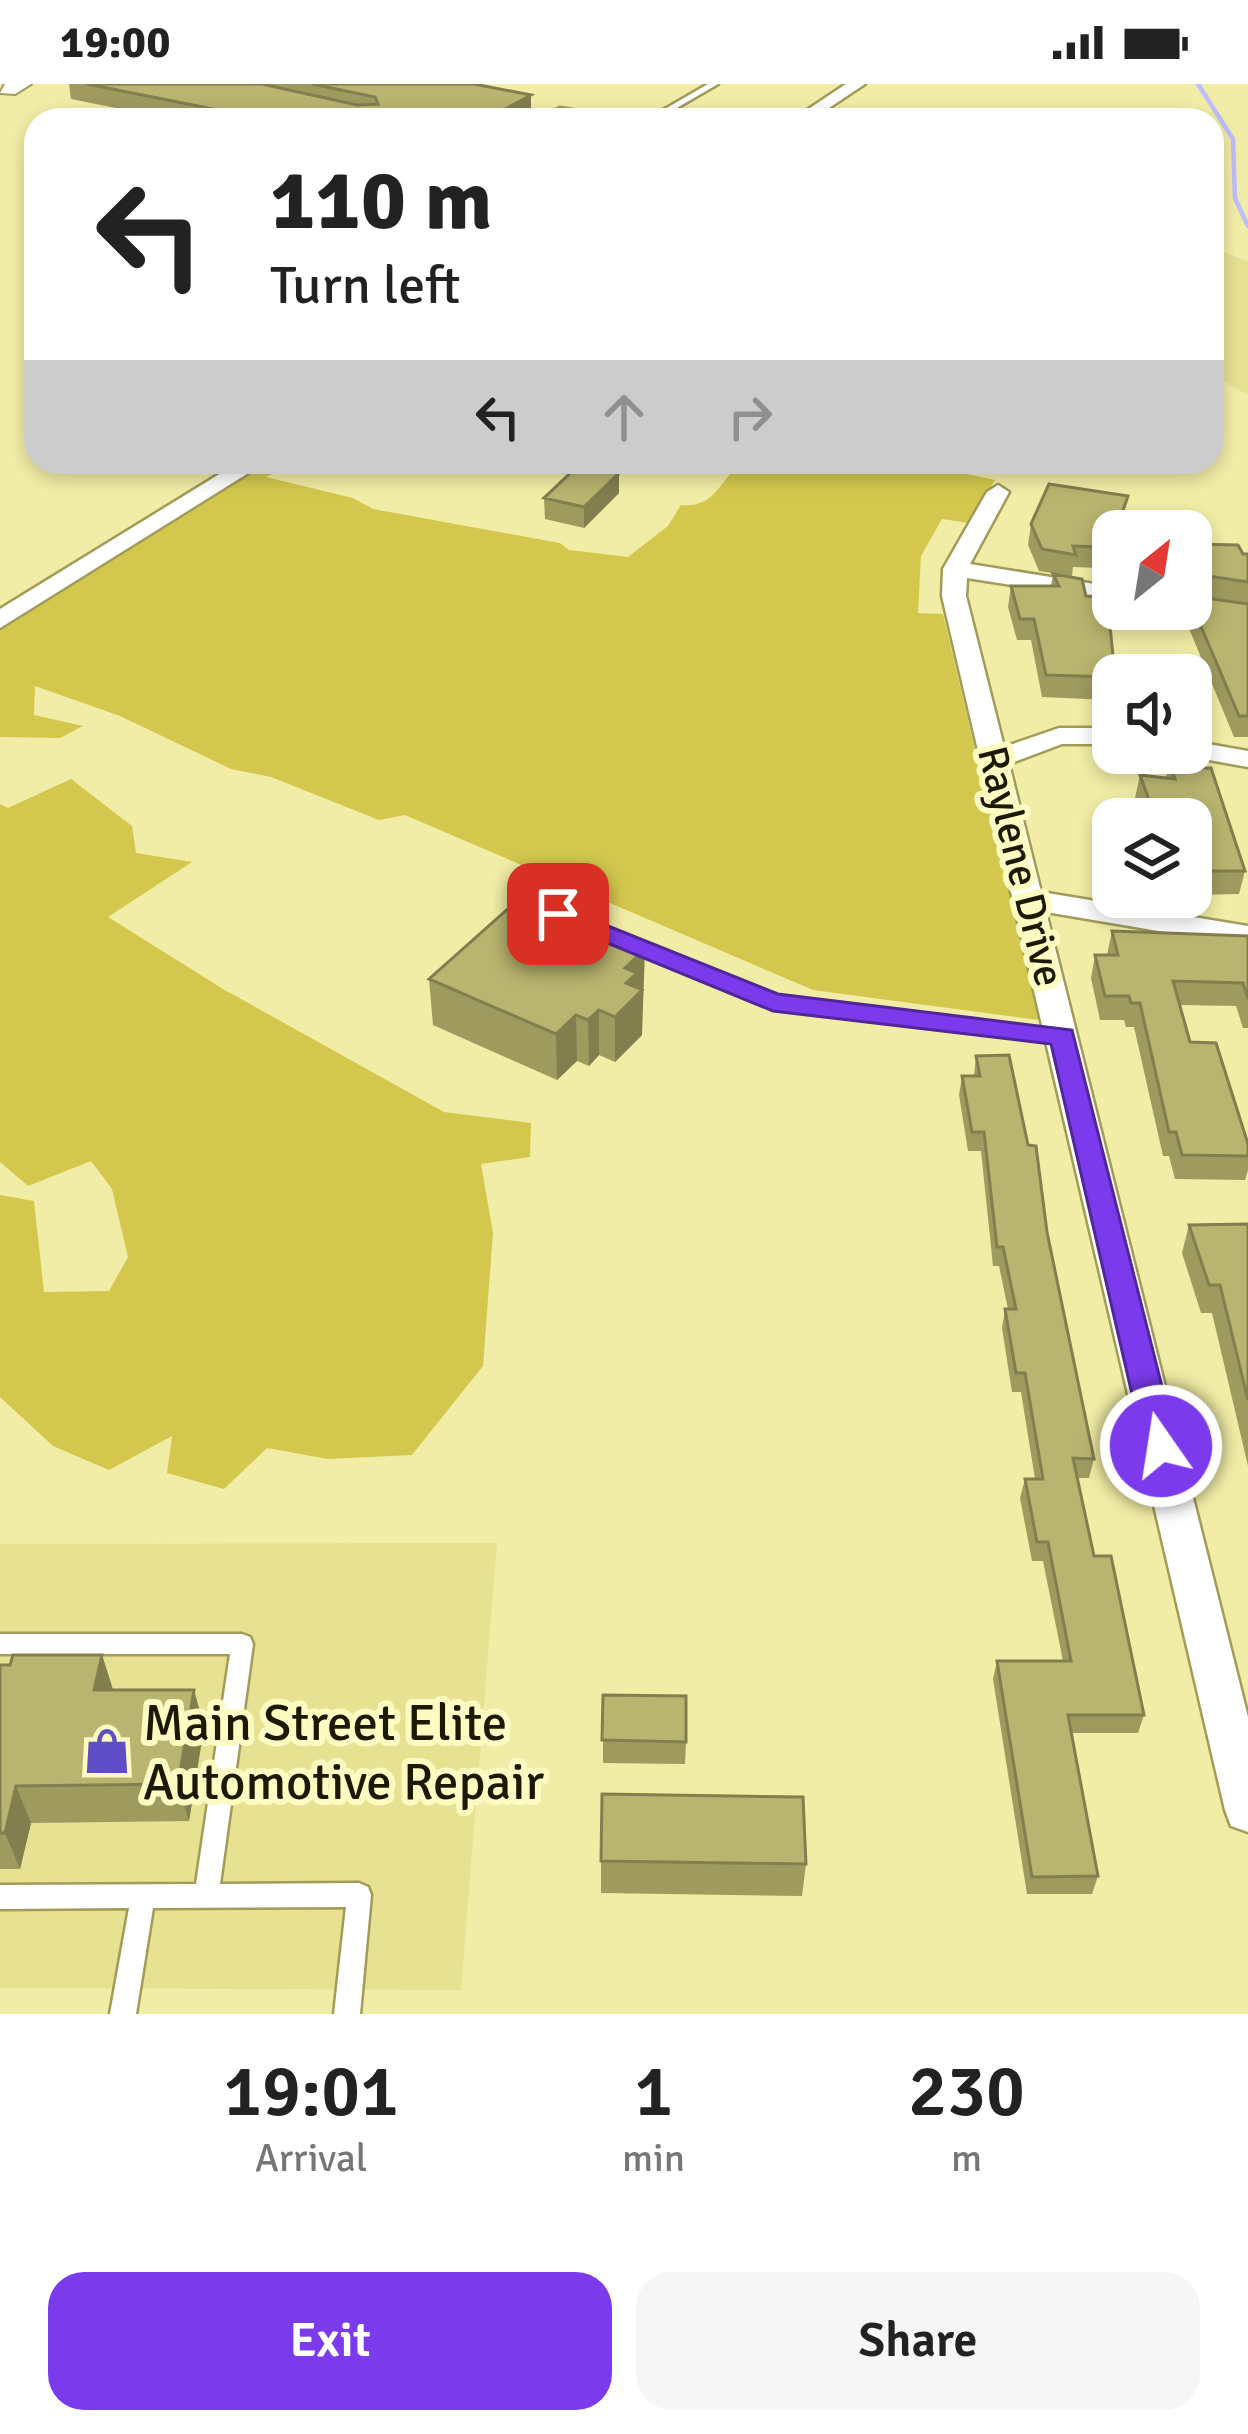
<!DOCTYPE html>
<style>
body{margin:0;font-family:Signika,sans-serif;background:#f6f6f6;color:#222;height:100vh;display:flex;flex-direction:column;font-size:45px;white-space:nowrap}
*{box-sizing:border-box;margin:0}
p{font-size:39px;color:#767676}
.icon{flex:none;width:66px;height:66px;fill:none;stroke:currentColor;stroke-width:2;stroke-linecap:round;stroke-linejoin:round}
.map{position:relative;height:1930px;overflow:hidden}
.drawer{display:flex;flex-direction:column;background:#fff;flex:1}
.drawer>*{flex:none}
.hud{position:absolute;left:24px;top:24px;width:1200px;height:366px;border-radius:36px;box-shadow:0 6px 18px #0003;background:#fff;color:#222;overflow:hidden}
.needle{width:78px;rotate:30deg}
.controls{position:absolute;left:1092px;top:426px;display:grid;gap:24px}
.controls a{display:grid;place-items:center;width:120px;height:120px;border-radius:24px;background:#fff;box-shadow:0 6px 18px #0003;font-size:60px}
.pin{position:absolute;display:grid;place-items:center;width:102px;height:102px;color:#fff;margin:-51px;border-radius:24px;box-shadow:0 6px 18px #0006}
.me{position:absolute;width:132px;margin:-66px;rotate:347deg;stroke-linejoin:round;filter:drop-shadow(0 0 9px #0008)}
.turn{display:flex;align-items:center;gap:42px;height:252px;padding:0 48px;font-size:54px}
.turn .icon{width:156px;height:156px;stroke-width:2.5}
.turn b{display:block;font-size:84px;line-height:102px}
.lanes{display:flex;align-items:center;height:114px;padding:0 48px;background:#0003;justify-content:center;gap:60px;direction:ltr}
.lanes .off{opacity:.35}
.eta{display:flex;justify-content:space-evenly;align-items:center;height:204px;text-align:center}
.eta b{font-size:72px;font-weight:600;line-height:84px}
.primary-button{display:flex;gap:24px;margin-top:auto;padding:24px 48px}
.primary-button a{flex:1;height:138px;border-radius:36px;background:#7c3aed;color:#fff;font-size:48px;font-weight:600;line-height:138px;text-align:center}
.primary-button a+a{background:#f6f6f6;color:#222}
.status{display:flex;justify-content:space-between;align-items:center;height:84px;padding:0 60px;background:#fff;direction:ltr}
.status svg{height:33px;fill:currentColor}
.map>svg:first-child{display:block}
</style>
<div class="status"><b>19:00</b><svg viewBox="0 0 49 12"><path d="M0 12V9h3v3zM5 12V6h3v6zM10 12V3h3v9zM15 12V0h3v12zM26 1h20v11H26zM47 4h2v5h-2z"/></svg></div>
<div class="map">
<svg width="1248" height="1930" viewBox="0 0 1248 1930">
<rect width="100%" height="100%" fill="#f2eda6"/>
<path fill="#e7e192" d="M1212 163 1248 178V311L1212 291Z
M497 1459 461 1906 0 1904V1460Z"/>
<path fill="#d3c84d" d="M741 378H910L995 396 969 439 942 435 921 472 918 529 943 530 1039 936 813 906 405 731 379 736 271 693 231 685 120 632 35 602 34 631 83 642 60 654 0 653V543L252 385 281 386 266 393 353 414 373 425 560 459 569 466 628 473 668 442 681 421C715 424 719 398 741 378Z
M71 695 132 742 136 769 192 778 108 833 223 905 444 1028 531 1039 530 1073 481 1080 493 1149 483 1282 412 1371 328 1375 267 1364 224 1405 167 1389 172 1352 109 1386 53 1362 0 1313V1111L34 1117 44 1208 109 1207 128 1173 112 1105 91 1077 28 1102 0 1078V720L8 724Z"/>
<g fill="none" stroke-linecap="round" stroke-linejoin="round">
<path stroke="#bfbefe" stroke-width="4.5" d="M1198 0 1233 55 1235 114 1248 142"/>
<defs>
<path id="service" d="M708 0H718L656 36H646Z
M560 24 621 34 625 36C605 36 583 28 563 29 553 30 546 36 534 36Z
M627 854 776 913 1062 947 1070 952 1062 957 773 923 622 862 619 859Z
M0 1550H242L250 1553 253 1560 220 1800 359 1799 368 1803 371 1811 360 1930H334L346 1823 153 1824 136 1930H110L129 1824 0 1825V1801L196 1800 230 1570H0Z"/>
<path id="minor" d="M846 0H865L811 36H792Z
M239 378H266L0 544V525Z
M998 401 1009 408 970 480 1113 503V517L967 494 966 512 1004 663 1059 644H1113V660H1062L1009 680 1041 808 1248 842V862L1046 828 1248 1633V1748L1231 1742 1225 1726 942 512 943 485 987 408Z
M1191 657 1248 667V683L1181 671 1191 669Z"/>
<path id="tertiary" d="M31 0 15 10 0 9 5 0Z"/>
</defs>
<use href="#service" stroke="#a19c58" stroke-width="5"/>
<use href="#minor" stroke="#a19c58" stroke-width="5"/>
<use href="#tertiary" stroke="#a19c58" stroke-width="4"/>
<use href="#service" fill="#fff" fill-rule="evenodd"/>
<use href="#minor" fill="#fff" fill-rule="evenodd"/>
<use href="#tertiary" fill="#fff" fill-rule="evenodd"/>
</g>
<path fill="#9f9b5f" d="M69 0H474L531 11V30L521 36H175L71 15Z
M619 409 584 444 545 435 544 414Z
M1128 412 1119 447H1113L1112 468 1101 470 1099 484 1073 483 1072 492 1039 487 1028 461 1031 440Z
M1191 460 1248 470V520L1192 511Z
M1053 490 1086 512 1113 591 1111 616 1042 613 1031 556H1017L1008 523 1011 502H1051Z
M1191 512 1248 520V653H1234L1188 542 1186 532 1188 525H1191Z
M1169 678 1200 684 1245 787 1239 810 1191 811V735H1143L1135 714 1140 691 1166 694Z
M1112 847 1248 852V944H1243L1236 922 1180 921 1190 958 1248 1060V1086L1245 1096 1175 1095 1169 1072H1163L1134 943H1126L1124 936H1100L1091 894 1095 871H1107Z
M429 895 644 910 642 913V951L615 978 599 971 589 982 577 977 557 996 433 941Z
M976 972 1047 1148 1094 1375 1089 1394H1077L1094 1472 1144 1631 1138 1649H1072L1098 1792 1092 1810H1027L993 1595 997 1577H1063L1043 1477H1032L1020 1414 1025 1395H1035L1021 1308H1012L1002 1244 1005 1225H1008L999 1182H993L981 1067H968L959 1011 962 992H974Z
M1248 1140V1382L1212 1229H1201L1182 1169 1189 1141Z
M102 1571 113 1606H194L204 1643 189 1737 31 1739 20 1785H0V1581Z
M603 1611 686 1658 685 1680 603 1679Z
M601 1777 806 1780 802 1812 601 1809Z"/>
<path fill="#827e4e" d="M531 11V30L521 36H485Z
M619 389V409L584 444V423Z
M1128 412 1119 447H1115Z
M1113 447 1112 468 1101 470V450Z
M645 865 642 951 615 978V933L625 884Z
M599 926V971L589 982 588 936Z
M576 931 577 977 557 996 556 950Z
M102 1571 114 1609 94 1606Z
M194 1606 204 1643 189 1737 178 1700Z
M16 1702 31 1739 20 1785 5 1749Z"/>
<path fill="#b9b46f" stroke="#827e4e" stroke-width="3" d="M87 0H262L357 21 378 20 375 13 312 0H474L531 11 485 36H269Z
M580 380 619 389 584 423 544 414Z
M1049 400 1128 412 1116 447 1101 450 1102 463 1073 462 1076 471 1042 465 1031 440Z
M1191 460 1238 461 1243 470H1248V498L1196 490 1191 496Z
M1053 490 1082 495 1086 512 1107 513 1115 591 1113 593 1046 591 1034 535H1020L1011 502H1059Z
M1191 512 1248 520V632H1239L1192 521Z
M1169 678H1198L1200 684H1211L1245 787H1191V735H1156L1140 691 1175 695Z
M520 814 645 865 625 884 637 889 626 899 642 906 615 933 599 926 588 936 576 931 556 950 429 895Z
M1112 847 1248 852V915L1243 899 1173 897 1190 958 1216 959 1248 1060V1072L1182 1071 1176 1048H1169L1140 919H1131L1129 912H1105L1095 871H1118Z
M1009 971 1028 1061 1036 1062 1047 1148 1094 1375 1073 1374 1094 1472H1111L1144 1631H1068L1098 1792 1032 1793 997 1577H1071L1048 1458H1037L1025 1395H1043L1025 1289H1016L1005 1225H1016L1003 1163H997L984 1048H972L962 992H980L976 972Z
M1248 1140V1316L1220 1201H1209L1189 1141Z
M13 1571H102L94 1606H194L178 1700 16 1702 5 1749H0V1581H10Z
M603 1611 686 1612V1658L602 1656Z
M602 1710 803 1713 806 1780 601 1777Z"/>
<path fill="#7c3aed" stroke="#51269a" stroke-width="3" d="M558 822 778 910 1072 946 1177 1362 1172 1372 1161 1376 1149 1372 1144 1362 1051 960 773 927 549 835 546 830Z"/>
<defs>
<symbol id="shop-bare" viewBox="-9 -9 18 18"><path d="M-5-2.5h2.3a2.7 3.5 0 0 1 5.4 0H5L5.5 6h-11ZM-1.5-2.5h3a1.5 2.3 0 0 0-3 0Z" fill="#5f4dc6" stroke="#fdfac2" stroke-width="2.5" paint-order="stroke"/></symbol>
</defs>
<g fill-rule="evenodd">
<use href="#shop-bare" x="74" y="1634" width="66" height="66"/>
</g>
<g text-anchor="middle" stroke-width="12" stroke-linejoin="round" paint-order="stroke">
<g font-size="42" fill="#1c1900" stroke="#fdfac2">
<text transform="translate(1022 782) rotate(76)" y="15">Raylene Drive</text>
</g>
<g font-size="51" fill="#1c1900" stroke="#fdfac2" text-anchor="start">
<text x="143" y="1656">Main Street Elite<tspan x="143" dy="59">Automotive Repair</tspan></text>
</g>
</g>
</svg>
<div class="controls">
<a><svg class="needle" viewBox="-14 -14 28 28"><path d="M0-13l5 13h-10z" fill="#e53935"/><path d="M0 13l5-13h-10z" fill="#767676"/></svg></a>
<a><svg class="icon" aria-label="sound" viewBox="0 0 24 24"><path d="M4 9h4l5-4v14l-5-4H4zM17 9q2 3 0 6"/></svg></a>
<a><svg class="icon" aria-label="layers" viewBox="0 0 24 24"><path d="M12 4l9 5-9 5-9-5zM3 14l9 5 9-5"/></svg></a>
</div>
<div class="pin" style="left:558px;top:830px;background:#d93025"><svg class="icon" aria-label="arrive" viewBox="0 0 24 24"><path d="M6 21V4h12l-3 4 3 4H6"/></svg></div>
<svg class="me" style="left:1161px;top:1362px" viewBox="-20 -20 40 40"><circle r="17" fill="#7c3aed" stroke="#fff" stroke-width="3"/><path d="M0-11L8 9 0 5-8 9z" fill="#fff"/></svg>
<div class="hud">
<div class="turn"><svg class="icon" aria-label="left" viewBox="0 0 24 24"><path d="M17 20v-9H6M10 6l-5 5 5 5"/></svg><div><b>110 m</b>Turn left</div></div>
<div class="lanes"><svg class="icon" aria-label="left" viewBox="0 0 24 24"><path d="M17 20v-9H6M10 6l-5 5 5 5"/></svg><svg class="icon off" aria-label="ahead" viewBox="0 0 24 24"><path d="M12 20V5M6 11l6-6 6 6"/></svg><svg class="icon off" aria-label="right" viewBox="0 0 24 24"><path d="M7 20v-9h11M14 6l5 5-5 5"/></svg></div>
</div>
</div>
<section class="drawer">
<div class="eta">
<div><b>19:01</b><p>Arrival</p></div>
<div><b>1</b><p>min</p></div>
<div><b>230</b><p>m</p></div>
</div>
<div class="primary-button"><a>Exit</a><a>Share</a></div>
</section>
